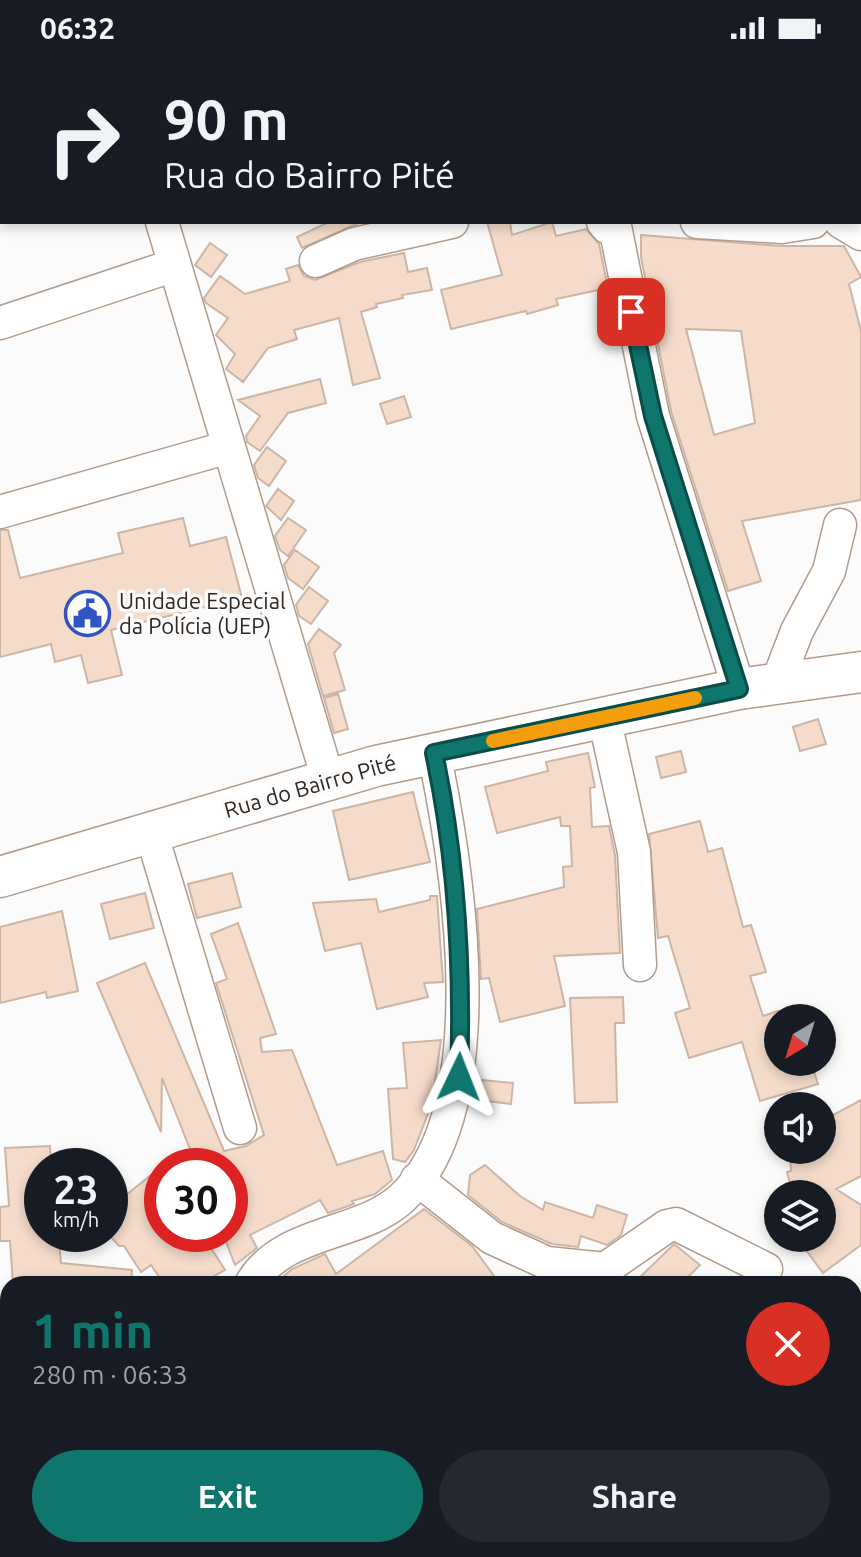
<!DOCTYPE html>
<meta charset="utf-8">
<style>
body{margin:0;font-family:Ubuntu,sans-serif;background:#242831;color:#f1f3f6;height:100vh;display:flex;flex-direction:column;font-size:30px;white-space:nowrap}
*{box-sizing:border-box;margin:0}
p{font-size:26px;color:#9ea1a6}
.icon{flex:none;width:44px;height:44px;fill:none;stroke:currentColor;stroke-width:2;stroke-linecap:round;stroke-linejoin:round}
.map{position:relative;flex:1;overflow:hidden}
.details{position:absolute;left:0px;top:1220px;width:862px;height:282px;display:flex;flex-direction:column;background:#171b24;border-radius:24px 24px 0 0;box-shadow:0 4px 12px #0003}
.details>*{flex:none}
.top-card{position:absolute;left:0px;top:0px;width:862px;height:168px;box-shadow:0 4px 12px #0003;background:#171b24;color:#f1f3f6;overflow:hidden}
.needle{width:52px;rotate:218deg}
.tools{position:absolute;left:764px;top:948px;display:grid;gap:16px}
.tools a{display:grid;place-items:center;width:72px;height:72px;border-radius:50%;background:#171b24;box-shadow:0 4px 12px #0003;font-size:40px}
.speed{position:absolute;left:24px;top:1092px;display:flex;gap:16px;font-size:40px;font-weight:700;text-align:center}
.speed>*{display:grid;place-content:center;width:104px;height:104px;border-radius:50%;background:#171b24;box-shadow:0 4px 12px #0003;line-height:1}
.speed small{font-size:20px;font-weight:400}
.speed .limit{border:12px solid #d22;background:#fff;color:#111}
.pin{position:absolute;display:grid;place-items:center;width:68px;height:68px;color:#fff;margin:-34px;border-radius:16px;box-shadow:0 4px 12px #0006}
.me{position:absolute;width:88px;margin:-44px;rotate:2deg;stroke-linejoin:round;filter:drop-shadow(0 0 6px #0008)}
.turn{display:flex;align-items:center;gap:28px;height:168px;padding:0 32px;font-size:36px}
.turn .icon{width:104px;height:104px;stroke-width:2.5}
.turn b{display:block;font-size:56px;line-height:68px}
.round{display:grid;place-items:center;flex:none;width:84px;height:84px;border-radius:42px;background:#242831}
.head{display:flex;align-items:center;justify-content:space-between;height:136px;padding:0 32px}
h1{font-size:48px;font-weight:700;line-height:60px;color:#0f766e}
.button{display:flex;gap:16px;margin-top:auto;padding:16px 32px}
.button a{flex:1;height:92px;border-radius:48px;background:#0f766e;color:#fff;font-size:32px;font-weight:700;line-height:92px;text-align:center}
.button a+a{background:#242831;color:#f1f3f6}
.status{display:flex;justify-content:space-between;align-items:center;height:56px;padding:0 40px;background:#171b24;direction:ltr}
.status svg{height:22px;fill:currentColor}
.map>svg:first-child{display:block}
</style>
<div class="status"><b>06:32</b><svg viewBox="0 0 49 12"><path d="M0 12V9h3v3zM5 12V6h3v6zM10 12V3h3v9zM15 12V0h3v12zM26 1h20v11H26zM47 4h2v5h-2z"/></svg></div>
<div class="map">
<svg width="861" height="1501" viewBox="0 0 861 1501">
<rect width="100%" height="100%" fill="#fbfbfb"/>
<path fill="#f4dbca" stroke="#cdb5a5" stroke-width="2" fill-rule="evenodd" d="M329 166 359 167 302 192 297 181Z
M487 166H510L512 179 552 166 556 180 586 173 599 188 608 232 556 243 558 249 527 258 526 255 451 273 441 234 502 219Z
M641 179 781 190H844L861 221 849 228 861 275V444L742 465 761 525 728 535 671 355 641 201ZM686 273 741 275 755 367 714 379Z
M210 187 227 199 211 221 195 209Z
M404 197 408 216 427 212 432 234 402 239 403 242 376 248 377 251 361 256 380 322 353 329 339 262 294 274 297 283 268 292 243 326 226 313 235 298 216 279 228 262 206 247 204 242 220 220 245 238 290 225 286 213 298 209 304 220 315 224 360 206Z
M320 323 326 347 288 357 260 395 247 386 246 380 260 360 238 344Z
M404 340 411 361 387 368 380 348Z
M267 391 286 405 269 430 258 422 254 409Z
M278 433 294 445 281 464 266 450Z
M183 462 190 490 226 481 242 542 111 574 122 619 88 627 81 599 55 606 51 588 0 601V474H8L20 522 123 497 118 477Z
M288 462 306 474 288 500 280 494 275 480Z
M295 494 319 511 303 533 288 522 284 509Z
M309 531 328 545 311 568 299 560 296 549Z
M319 573 341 589 334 597 345 634 323 640 308 588Z
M338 638 348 673 334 677 324 642Z
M818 663 826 688 800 695 793 671Z
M681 695 686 716 661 722 656 701Z
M588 697 595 731 590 732 592 771 609 770 615 799 620 897 554 900 565 950 500 966 489 922 481 923 477 853 564 831 563 811 572 810 570 770H561L560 761 497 777 485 731 548 715 546 706Z
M413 736 430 806 349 824 333 755Z
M700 765 708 796 722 792 743 871 751 869 766 916 750 920 763 960 778 955V1006H811L818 1028 760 1045 742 986 689 1002 675 957 690 952 668 880 658 882 649 778Z
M232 817 241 851 197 862 188 828Z
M145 837 154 872 110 883 101 848Z
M430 840H437L443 926 424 927 428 941 377 953 361 887 325 895 313 847 376 843 379 856 430 844Z
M62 855 78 935 47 942 46 936 0 947V871Z
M238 867 276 978 260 982 262 996 292 994 337 1109 383 1095 392 1124 375 1138 352 1145 354 1148 328 1157 320 1144 250 1179 257 1192 235 1209 223 1178H230V1110H189L195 1106 162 1022 161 1076 97 927 145 907 224 1095 246 1090 264 1079 216 927 227 923 211 878Z
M623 941 624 967H615L617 1046 575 1047 570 942Z
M441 984 432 1047 414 1094 405 1106 393 1103 388 1033 407 1032 403 987Z
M482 1024 513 1027 511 1048 479 1044Z
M861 1044V1120L836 1133 861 1149V1189L823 1217 797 1182H822V1138H793L787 1116 791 1115 790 1098 822 1096V1065Z
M50 1090 51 1110H42V1178H50V1185H59L61 1207 132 1214 131 1228H13L10 1185H0V1151L9 1150 5 1092Z
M485 1109 520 1140 543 1154 545 1146 593 1162 597 1149 627 1159 621 1179 607 1189 581 1180 578 1191 552 1188 502 1166 468 1139 470 1119Z
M162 1110V1178H202L225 1214 200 1228H164L151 1209 141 1216 124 1190H119L110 1180V1152Z
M424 1153 472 1190 500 1228H275L292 1213 325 1198 336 1218Z
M674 1188 700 1209 681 1228H633Z"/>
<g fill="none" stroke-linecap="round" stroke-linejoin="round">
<defs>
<path id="minor" d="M32 0V2
M421 0V2
M0 100 2 99
M162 166 328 723
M603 166 607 171 615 170 653 360 739 633
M697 166 782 171 813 166
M841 166 861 178
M316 205 354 188 452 166
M0 267 172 210
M0 456 229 391
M777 627 797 575 829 515 840 469
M604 661 634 796 640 909
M151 776 240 1072
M417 1123 492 1182 547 1207 605 1213 667 1170 676 1168 766 1213
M251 1228C282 1174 360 1180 401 1143 497 1055 458 812 434 697
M0 1285 8 1298
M854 1408 861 1401
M374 1494 377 1501
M629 1494 638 1501"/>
<path id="major" d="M0 821 376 710 739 633 861 616"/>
</defs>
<use href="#minor" stroke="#b29b8b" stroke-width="35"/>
<use href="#major" stroke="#b29b8b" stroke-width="43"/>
<use href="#minor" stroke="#fff" stroke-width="32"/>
<use href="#major" stroke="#fff" stroke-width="40"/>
</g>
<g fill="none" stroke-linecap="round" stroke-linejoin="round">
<defs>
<path id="route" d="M459 1021C463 912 457 804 434 697L739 633 653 360 631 256"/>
</defs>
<use href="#route" stroke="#0a4d48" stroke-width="20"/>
<use href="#route" stroke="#0f766e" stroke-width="14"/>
<path stroke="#f59e0b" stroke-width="14" d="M493 685 695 642"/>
</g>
<defs>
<symbol id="civic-ring" viewBox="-11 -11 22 22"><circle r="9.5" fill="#fbfbfb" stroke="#3054c4" stroke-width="1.5"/><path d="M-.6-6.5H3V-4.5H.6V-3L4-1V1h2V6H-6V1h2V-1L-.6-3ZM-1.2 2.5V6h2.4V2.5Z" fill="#3054c4"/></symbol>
</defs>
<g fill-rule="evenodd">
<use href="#civic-ring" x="62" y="532" width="51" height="51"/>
</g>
<g text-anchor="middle" stroke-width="7" stroke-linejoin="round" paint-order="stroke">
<g font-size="22" fill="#302720" stroke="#fbfbfb" text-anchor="start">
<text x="119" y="553">Unidade Especial<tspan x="119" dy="25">da Polícia (UEP)</tspan></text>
</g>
<g font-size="22" fill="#302720" stroke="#fbfbfb">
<text transform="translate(310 730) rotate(-16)" y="8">Rua do Bairro Pité</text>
</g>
</g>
</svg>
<div class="tools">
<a><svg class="needle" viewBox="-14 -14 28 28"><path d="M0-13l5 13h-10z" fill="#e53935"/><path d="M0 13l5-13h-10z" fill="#9ea1a6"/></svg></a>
<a><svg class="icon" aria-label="sound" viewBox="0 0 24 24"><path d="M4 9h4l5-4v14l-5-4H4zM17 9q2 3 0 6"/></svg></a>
<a><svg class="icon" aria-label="layers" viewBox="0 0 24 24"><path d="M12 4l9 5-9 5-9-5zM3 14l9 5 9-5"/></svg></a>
</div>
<div class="speed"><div>23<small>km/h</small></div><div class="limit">30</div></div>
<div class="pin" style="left:631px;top:256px;background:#d93025"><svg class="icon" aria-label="arrive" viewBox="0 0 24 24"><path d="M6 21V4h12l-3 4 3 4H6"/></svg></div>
<svg class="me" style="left:459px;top:1021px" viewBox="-20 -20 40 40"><path d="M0-17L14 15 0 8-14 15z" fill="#0f766e" stroke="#fff" stroke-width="4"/></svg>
<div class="top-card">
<div class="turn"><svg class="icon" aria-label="right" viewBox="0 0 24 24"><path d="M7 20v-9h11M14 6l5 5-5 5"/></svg><div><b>90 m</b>Rua do Bairro Pité</div></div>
</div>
<section class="details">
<div class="head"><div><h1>1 min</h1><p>280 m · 06:33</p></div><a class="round" style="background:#d93025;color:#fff"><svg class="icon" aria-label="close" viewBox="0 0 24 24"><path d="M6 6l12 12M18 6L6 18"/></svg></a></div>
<div class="button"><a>Exit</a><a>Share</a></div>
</section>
</div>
